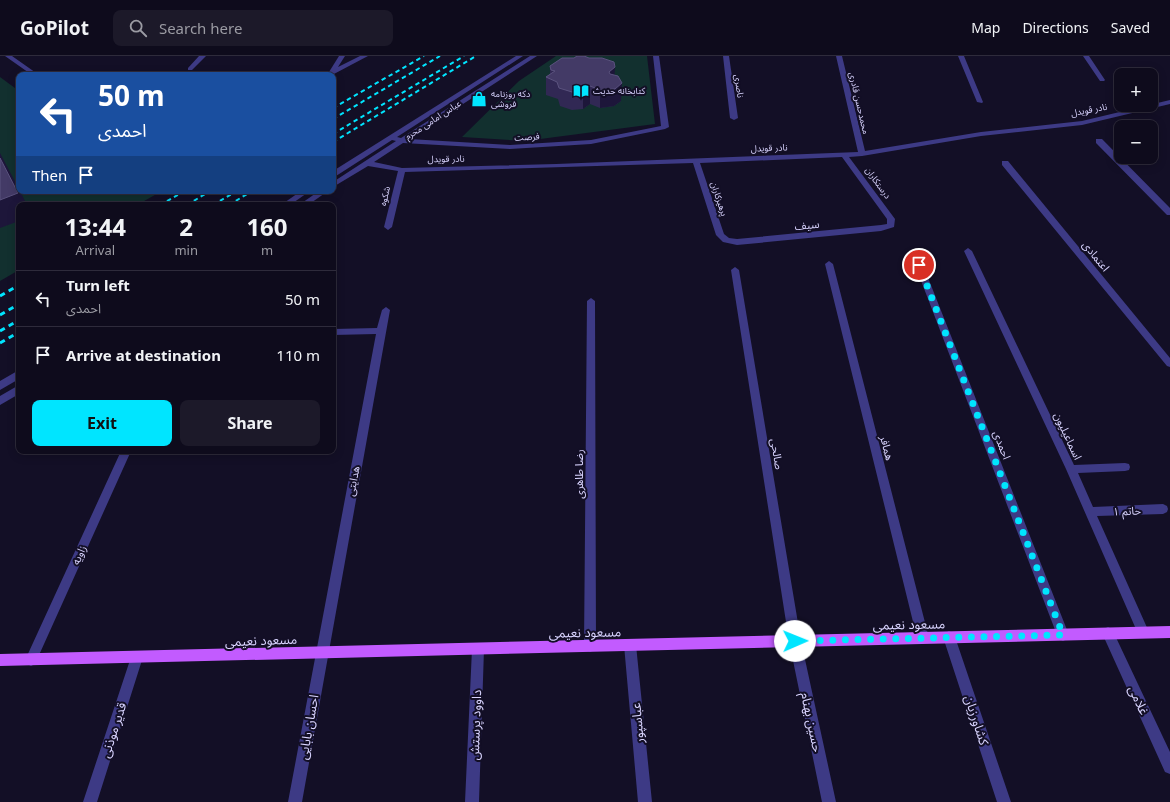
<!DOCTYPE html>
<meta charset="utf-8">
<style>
body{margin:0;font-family:"Noto Sans","Noto Sans Arabic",sans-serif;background:#1c1929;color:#f1f3f6;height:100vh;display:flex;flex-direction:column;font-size:15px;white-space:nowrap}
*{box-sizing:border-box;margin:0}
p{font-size:13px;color:#9b9ba3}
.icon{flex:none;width:22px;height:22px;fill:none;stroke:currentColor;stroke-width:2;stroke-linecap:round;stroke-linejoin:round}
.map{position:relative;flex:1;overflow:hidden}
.drawer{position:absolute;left:16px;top:146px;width:320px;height:252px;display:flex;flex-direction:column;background:#0e0b1c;border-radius:8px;box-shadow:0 2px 10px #0003,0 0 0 1px #2e2b3b}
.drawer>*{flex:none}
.guide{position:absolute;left:16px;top:16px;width:320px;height:122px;border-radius:8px;box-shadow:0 2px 10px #0003,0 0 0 1px #2e2b3b;background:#1a4fa0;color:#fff;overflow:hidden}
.tools{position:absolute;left:1114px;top:12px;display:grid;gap:8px}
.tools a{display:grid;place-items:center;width:44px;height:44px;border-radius:8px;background:#0e0b1c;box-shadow:0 2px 10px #0003,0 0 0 1px #2e2b3b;font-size:20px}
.pin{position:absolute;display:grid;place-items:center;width:34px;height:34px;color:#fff;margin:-17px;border:2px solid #fff;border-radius:50%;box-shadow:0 1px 4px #0007}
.me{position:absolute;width:44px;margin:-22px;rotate:89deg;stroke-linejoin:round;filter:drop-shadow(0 0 3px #0008)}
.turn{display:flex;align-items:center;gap:14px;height:84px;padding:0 16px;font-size:18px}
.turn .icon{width:52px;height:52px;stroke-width:2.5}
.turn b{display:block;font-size:28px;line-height:34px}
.then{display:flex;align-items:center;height:38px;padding:0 16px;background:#0003;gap:8px;font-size:15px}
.eta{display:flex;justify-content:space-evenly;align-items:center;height:68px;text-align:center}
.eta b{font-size:24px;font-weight:700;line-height:28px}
.action{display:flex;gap:8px;margin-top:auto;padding:8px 16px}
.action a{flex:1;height:46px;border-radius:8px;background:#00e5ff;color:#111;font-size:16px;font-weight:700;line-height:46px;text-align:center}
.action a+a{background:#1c1929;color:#f1f3f6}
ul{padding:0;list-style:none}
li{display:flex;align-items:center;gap:12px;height:56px;padding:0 16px;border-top:1px solid #2e2b3b}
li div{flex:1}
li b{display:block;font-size:15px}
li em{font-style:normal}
header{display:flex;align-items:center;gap:24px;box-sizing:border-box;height:56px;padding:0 20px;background:#0e0b1c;border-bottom:1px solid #2e2b3b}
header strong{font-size:19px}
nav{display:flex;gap:22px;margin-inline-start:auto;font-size:14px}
.search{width:280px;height:36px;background:#1c1929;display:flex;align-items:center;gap:10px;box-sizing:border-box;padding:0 14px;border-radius:8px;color:#9b9ba3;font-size:15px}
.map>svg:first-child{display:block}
</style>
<header>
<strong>GoPilot</strong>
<div class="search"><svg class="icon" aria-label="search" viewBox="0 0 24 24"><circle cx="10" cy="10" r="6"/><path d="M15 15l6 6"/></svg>Search here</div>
<nav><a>Map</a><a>Directions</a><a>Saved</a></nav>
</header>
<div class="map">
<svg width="1170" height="746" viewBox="0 0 1170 746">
<rect width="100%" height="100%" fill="#130f26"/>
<path fill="#12302f" d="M556 0H647L655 68 525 85 462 81 519 25Z
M0 21 19 35V135H162L137 149H19V214L0 225Z"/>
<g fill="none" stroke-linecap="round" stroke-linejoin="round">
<path fill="#3d3a85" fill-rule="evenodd" d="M5 0H12L39 19H32Z
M199 0H206L192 14H188V12Z
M339 0H345L338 11 360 0H368L332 19H324L329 16Z
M516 0H523L397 81 401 82 530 0H537L409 83 510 89 591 84 661 70 653 0H659L669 71 665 73 591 88 510 93 403 87 374 106 402 112 556 108 858 96 836 0H842L865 95 981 76 1082 65 1170 44V48L1082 69 981 80 862 100 849 101 895 163 894 171 881 175 737 189 723 186 716 179 693 107 405 116 392 171 388 174 384 171 398 115 368 110 333 131V126L396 85 392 84 336 120H333V115ZM842 101 887 163V168L881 169 737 183 729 182 724 178 700 107Z
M723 0H729L738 62 734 64 730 62Z
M958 0H964L983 46 982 47 977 46Z
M1083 0H1089L1105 24 1104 25H1100Z
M1096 83H1102L1170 152V159H1167L1096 87Z
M1002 105H1008L1170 302V311L1167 310 1002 109Z
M301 135H310L290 149H281Z
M319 135H328L308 149H299Z
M968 192 972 195 1074 409 1125 407 1129 408 1130 411 1129 414 1125 415 1078 417 1093 451 1163 448 1167 450 1168 453 1167 456 1163 458 1097 460 1149 576 1147 580 1143 582 1139 580 1066 413 964 195Z
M829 205 833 208 929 582 927 586 923 588 919 586 917 582 825 208Z
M919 206 923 209 1069 579 1067 583 1063 585 1059 583 1057 579 915 209Z
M735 211 739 214 801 585 836 746H822L789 585 731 214Z
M591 242 595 245 596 590 594 594 590 596 586 594 584 590 587 245Z
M386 251 390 254 302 746H288L376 278 333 279V273L377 272 382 254Z
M19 314V323L0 334V325Z
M19 329V338L0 349V340Z
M121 395H131L35 608 31 610 27 608 25 604 27 600Z
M1108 571 1112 573 1170 696V718L1165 716 1102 577 1104 573Z
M949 575 953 577 955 581 1011 746H997L943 581 945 577Z
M630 583 634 585 636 589 652 746H638L624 589 626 585Z
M478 587 482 589 484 593 479 746H465L472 593 474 589Z
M137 595 141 597 143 601 97 746H83L131 601 133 597Z"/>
<path fill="#c25bff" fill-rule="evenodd" d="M1170 570V582L0 610V598Z"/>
<path stroke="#00e5ff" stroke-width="2" stroke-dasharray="4.5 3.5" stroke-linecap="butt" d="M333 52 424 0
M333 63 440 0
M333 78 464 0
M333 86 476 0
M160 149 185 135
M187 149 210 135
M213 149 237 135
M229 149 252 135"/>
<path stroke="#00e5ff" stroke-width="3" stroke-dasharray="5.5 4.5" stroke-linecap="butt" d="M0 240 19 229
M0 259 19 248
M0 275 19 264
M0 287 19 276"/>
</g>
<path fill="#312854" d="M550 10 615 19 621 45 614 50 600 52 590 48 583 53 572 54 560 50 558 43 546 39V21L550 18Z"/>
<path fill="#1d163a" d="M615 11 614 29 622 27 621 45 614 50 600 52V34L609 16Z
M590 30V48L583 53V35Z
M0 97 19 133V135H20L27 149H19V165L0 172Z"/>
<path fill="#433a66" stroke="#5a527e" d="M577 0H584L589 2H602L614 6 615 11 609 16 610 18 618 20 622 27 615 33 600 34 590 30 583 35 572 36 559 32 557 26 546 21 555 15 551 14 550 10 562 2H574Z
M0 102 18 137 0 144Z"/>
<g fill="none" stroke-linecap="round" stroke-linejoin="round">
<path stroke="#00e5ff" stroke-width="7" stroke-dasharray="0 12.6" d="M795 585 1063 579 919 209"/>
</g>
<defs>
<symbol id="library-bare" viewBox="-9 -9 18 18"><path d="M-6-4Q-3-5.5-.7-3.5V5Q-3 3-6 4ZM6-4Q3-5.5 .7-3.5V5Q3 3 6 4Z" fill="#00e5ff" stroke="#130f26" stroke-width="2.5" paint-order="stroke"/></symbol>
<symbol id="shop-bare" viewBox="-9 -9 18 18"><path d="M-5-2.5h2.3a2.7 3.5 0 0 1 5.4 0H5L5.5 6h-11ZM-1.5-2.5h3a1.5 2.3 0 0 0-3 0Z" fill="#00e5ff" stroke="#130f26" stroke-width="2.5" paint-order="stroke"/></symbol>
</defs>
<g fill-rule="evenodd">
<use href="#library-bare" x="570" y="24" width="22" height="22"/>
<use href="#shop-bare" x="468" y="32" width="22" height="22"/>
</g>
<g text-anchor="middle" stroke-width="4" stroke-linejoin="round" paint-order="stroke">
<g font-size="9" fill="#d9d4ff" stroke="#130f26">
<text transform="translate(739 30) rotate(82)" y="3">ناصری</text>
<text transform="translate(859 47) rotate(77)" y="3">محمدحسن قادری</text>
<text transform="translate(1089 54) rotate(-11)" y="3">نادر قویدل</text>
<text transform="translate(433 64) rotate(-33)" y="3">عباس امامی محرم</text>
<text transform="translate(527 81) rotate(-4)" y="3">فرصت</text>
<text transform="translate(769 92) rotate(-2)" y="3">نادر قویدل</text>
<text transform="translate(446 103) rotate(-1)" y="3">نادر قویدل</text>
<text transform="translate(878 127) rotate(54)" y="3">درستکاران</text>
<text transform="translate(385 140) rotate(-76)" y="3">شکوه</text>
<text transform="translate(719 143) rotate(72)" y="3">پرهیزکاران</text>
</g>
<g font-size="9" fill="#d9d4ff" stroke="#130f26" text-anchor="start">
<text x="593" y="38">کتابخانه حدیث</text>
<text x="491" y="41">دکه روزنامه<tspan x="491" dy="10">فروشی</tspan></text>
</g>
<g font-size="11" fill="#d9d4ff" stroke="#130f26">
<text transform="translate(807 169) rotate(-6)" y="4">سیف</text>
<text transform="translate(1096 200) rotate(51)" y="4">اعتمادی</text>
<text transform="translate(1068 380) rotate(65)" y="4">اسماعیلیون</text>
<text transform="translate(1002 389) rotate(69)" y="4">احمدی</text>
<text transform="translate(887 392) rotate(76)" y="4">همافر</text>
<text transform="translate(777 398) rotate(81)" y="4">صالحی</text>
<text transform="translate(579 418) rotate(-90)" y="4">رضا طاهری</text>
<text transform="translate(353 425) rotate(-79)" y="4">هدایتی</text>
<text transform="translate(1127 455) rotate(-2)" y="4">حاتم ۱</text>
<text transform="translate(79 499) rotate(-66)" y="4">زاویه</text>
</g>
<g font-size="13" fill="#d9d4ff" stroke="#130f26">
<text transform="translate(909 568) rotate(-1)" y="5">مسعود نعیمی</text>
<text transform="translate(585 576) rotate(-1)" y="5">مسعود نعیمی</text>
<text transform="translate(261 584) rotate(-2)" y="5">مسعود نعیمی</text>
<text transform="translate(1139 644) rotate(65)" y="5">غلامی</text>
<text transform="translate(977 664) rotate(72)" y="5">کشاورزیان</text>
<text transform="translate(812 666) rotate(78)" y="5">حسین بهنام</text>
<text transform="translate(637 667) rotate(-95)" y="5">عباسپور</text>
<text transform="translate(475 669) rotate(-88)" y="5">داوود پرستش</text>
<text transform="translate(308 671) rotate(-80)" y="5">احسان بابایی</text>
<text transform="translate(113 674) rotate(-72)" y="5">قدیر موذنی</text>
</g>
</g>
</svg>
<div class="tools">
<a>+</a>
<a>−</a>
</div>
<div class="pin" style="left:919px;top:209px;background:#d93025"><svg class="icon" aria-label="arrive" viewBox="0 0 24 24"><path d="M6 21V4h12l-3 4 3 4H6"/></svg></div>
<svg class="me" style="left:795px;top:585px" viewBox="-20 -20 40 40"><circle r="19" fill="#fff"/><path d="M0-13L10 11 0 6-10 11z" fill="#00e5ff"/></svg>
<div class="guide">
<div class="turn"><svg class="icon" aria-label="left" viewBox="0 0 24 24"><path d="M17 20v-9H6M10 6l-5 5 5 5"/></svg><div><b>50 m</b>احمدی</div></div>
<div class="then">Then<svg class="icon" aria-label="arrive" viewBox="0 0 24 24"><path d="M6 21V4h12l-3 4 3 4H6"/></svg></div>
</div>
<section class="drawer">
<div class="eta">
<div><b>13:44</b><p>Arrival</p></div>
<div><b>2</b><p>min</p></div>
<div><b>160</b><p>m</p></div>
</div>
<ul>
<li><svg class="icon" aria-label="left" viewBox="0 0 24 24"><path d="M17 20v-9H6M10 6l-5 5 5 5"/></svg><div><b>Turn left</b><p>احمدی</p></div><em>50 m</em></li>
<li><svg class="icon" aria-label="arrive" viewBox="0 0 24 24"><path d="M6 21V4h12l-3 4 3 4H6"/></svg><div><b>Arrive at destination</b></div><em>110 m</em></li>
</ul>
<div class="action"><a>Exit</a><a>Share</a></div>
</section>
</div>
